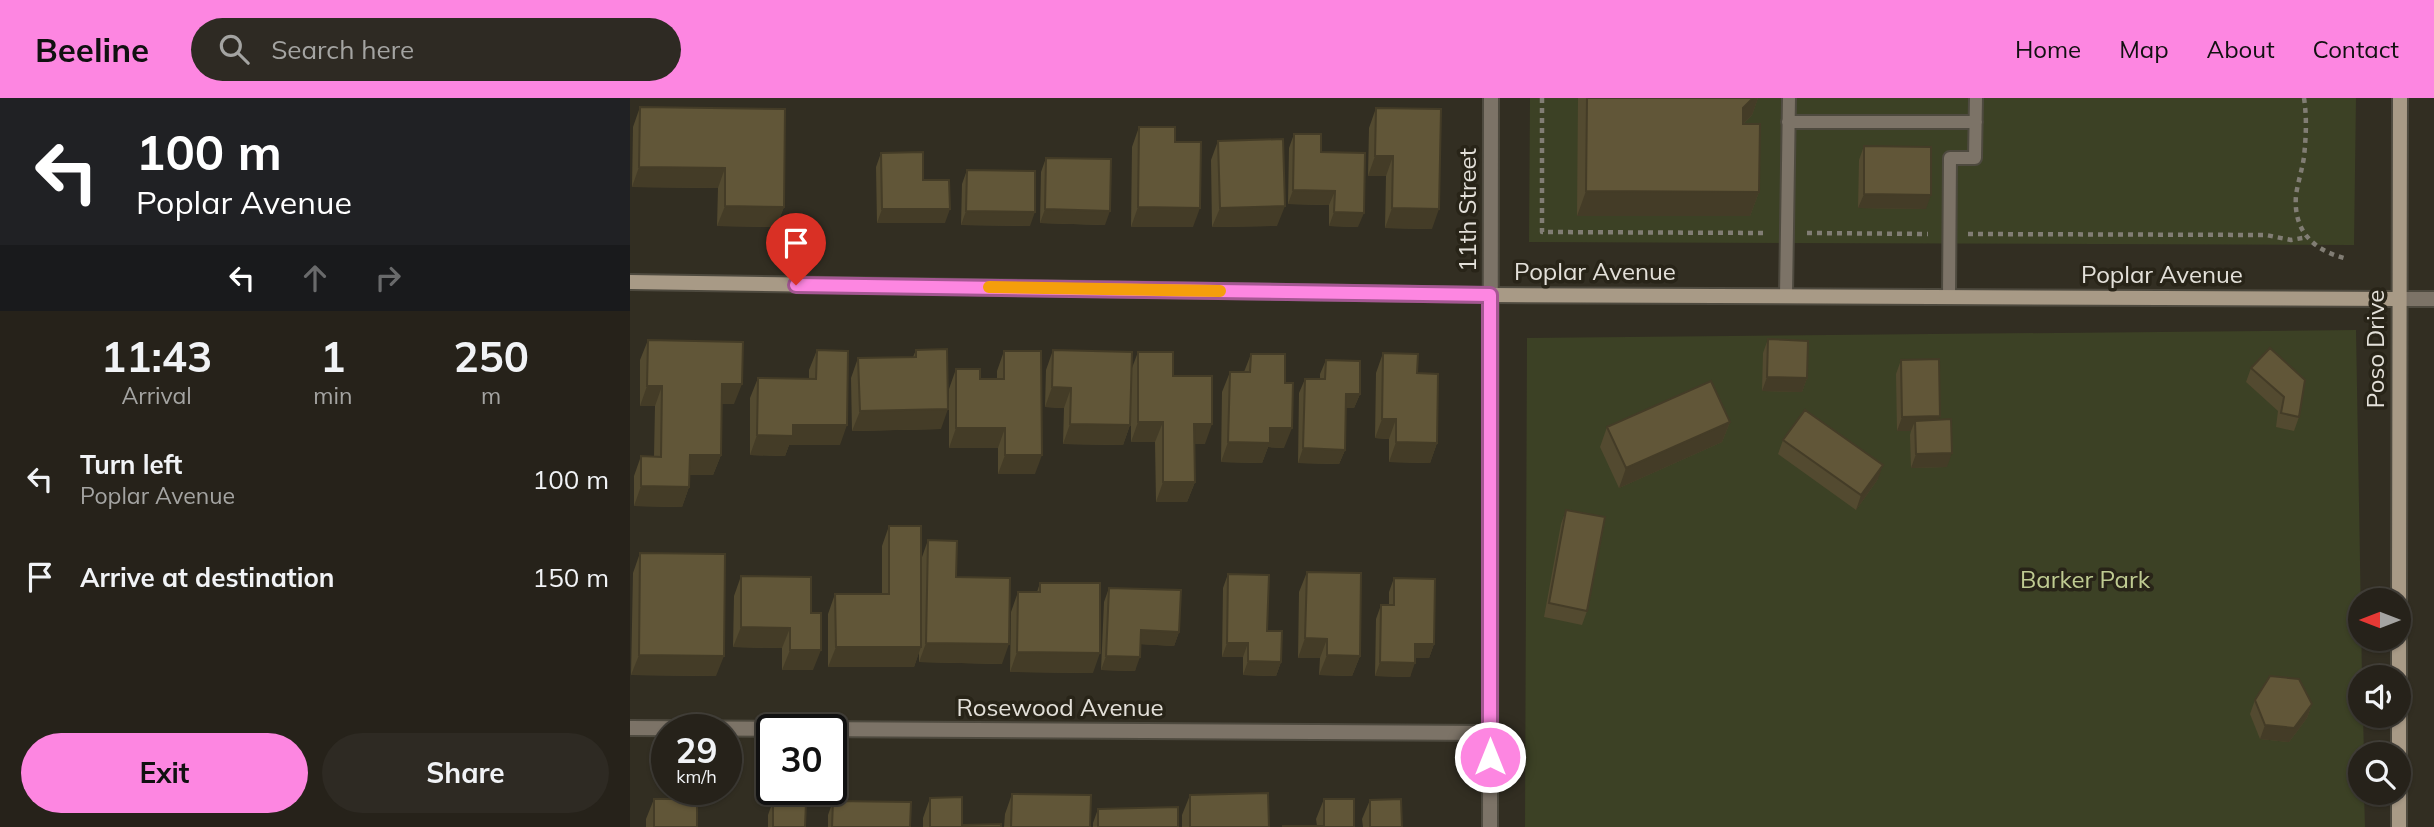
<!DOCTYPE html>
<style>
body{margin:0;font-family:Mulish,sans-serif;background:#2e2a23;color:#f1f3f6;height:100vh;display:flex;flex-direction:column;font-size:26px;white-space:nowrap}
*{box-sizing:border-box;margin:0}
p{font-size:23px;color:#a4a4a2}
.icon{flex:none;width:38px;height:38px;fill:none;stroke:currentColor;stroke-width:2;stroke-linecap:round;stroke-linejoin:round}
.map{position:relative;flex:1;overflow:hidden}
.side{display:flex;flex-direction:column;background:#26221a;width:630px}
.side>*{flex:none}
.top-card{background:#202124;color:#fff;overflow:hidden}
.needle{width:46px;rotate:270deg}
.buttons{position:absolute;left:1718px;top:490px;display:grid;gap:14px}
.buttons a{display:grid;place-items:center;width:63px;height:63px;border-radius:50%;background:#26221a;box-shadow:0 2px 5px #0004,0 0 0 2px #423f39;font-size:35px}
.speed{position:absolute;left:21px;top:616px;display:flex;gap:14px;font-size:35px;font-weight:700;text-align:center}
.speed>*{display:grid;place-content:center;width:91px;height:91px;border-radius:50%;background:#26221a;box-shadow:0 2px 5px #0004,0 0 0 2px #423f39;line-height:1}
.speed small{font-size:18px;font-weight:400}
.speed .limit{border:4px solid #111;border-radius:10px;background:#fff;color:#111}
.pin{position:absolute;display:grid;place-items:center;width:60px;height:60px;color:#fff;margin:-72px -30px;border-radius:50% 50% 50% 0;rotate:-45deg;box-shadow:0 0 7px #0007}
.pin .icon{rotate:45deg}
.me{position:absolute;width:77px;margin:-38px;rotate:0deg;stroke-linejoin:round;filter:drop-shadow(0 0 5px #0008)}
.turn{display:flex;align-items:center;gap:24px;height:147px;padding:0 21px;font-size:32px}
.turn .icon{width:91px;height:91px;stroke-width:2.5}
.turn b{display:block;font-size:49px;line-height:60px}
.lanes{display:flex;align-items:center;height:66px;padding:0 21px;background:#0003;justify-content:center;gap:35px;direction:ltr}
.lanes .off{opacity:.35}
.eta{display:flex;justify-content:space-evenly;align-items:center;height:119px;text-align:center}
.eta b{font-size:42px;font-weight:700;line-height:49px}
.button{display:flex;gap:14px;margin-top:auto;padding:14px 21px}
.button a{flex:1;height:80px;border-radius:42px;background:#fd86e1;color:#111;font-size:28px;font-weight:700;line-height:80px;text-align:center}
.button a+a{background:#2e2a23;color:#f1f3f6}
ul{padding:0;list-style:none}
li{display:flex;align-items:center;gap:21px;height:98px;padding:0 21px}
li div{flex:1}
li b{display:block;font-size:26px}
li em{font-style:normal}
header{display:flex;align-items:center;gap:42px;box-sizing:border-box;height:98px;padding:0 35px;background:#fd86e1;color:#111}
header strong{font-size:33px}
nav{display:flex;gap:38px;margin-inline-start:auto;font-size:24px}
.search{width:490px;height:63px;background:#2e2a23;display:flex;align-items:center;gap:18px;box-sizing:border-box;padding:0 24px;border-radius:38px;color:#a4a4a2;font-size:26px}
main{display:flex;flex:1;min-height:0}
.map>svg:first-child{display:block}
</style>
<header>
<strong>Beeline</strong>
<div class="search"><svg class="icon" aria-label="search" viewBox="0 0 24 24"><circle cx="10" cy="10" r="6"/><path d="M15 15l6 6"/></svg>Search here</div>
<nav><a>Home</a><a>Map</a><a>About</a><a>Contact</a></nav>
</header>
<main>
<section class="side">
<div class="top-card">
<div class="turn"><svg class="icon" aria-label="left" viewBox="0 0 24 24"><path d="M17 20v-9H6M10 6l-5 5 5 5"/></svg><div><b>100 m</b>Poplar Avenue</div></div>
<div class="lanes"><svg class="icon" aria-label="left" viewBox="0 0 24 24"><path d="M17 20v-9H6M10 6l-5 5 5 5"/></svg><svg class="icon off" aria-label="ahead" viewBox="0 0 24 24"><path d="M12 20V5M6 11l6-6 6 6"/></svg><svg class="icon off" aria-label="right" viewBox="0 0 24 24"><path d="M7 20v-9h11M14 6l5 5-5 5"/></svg></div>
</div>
<div class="eta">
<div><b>11:43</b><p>Arrival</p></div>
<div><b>1</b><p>min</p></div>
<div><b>250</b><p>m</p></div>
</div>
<ul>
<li><svg class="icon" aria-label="left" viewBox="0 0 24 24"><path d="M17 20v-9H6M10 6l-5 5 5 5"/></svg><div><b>Turn left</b><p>Poplar Avenue</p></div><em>100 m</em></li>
<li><svg class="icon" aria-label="arrive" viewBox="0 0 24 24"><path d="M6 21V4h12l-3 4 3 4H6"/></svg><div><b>Arrive at destination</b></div><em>150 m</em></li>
</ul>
<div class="button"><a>Exit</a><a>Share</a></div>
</section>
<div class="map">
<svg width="1804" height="729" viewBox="0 0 1804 729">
<rect width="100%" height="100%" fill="#322e22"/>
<path fill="#3c4125" d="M900 0H1726L1724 147 899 144Z
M1726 232 1732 579 1731 618H1733L1734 656H1731V695H1734L1735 729H895L897 240Z"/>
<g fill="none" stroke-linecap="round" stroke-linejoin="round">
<defs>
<path id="service" d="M1158 24H1346
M1156 197 1159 0
M1319 198 1320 60H1345L1346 0"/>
<path id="minor" d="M0 630 860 635
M860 729 861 0"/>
<path id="tertiary" d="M1769 201H1804"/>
<path id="secondary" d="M0 184 860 197 1769 201
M1769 502 1770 0
M1769 541V579
M1769 618V656
M1769 695V729"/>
</defs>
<use href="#service" stroke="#4e4a3f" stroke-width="16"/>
<use href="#minor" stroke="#4e4a3f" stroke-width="18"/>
<use href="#tertiary" stroke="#4e4a3f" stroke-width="18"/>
<use href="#secondary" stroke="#4e4a3f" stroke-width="18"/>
<path stroke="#817d74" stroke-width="4.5" stroke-dasharray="5 5" stroke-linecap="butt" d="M912 0V134L1137 135
M1674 0C1677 20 1676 39 1674 59 1672 72 1668 84 1666 97 1663 134 1684 153 1718 161
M1177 135 1298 136
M1338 136 1636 137 1661 142 1678 139"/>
<use href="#service" stroke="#7c7367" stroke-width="12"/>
<use href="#minor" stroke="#7c7367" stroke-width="14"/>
<use href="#tertiary" stroke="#7c7367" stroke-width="14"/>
<use href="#secondary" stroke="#a89a86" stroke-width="14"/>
</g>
<path fill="#534a30" d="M948 0H1128L1122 17 1113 26 1129 94 1120 118H947Z
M10 9 154 109 146 129 87 128 88 90 2 89 3 29Z
M746 10 802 131 755 130 756 78H738L739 30Z
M509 29 545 44 563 129H501L502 49Z
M664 36 691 54 728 129 699 128V107L658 106 659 50Z
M588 43 647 128 582 129 581 62Z
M1234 48 1296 111 1228 110 1229 62Z
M251 55 293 82 315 125H247L246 69Z
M416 60 475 127 410 125 411 74Z
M337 72 400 128 331 127 332 86Z
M1138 241 1177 280 1172 294 1132 293 1133 255Z
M18 242 104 306H91V357L83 377H59V389L52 409 4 408V378L11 358H24L25 308H10V262Z
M1640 250 1669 319 1664 333 1646 329 1648 313 1616 284 1621 270Z
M187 252 210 347H159L155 358 120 357V300L128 280 179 281V272Z
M286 252 311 331 222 333 221 280 228 260 283 259Z
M423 252 502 270 508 254 543 278 575 346H564L565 384 557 404H526L525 344H501V312L500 327 493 347 433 346 434 310 415 309 416 272Z
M374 253 405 376H368V350H319V291L326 271 350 281H367V273Z
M753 255 787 275 807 345 800 365 759 364V341L745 340 746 275Z
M621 256 654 350 638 349 632 365 591 364 592 294 600 274H614Z
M696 262 730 296 724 310H715V352L709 366 668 365 669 295 675 281H690V276Z
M1271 262 1308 322 1317 369 1281 370 1280 337 1281 333H1267L1266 276Z
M1100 324 1092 344 989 390 970 349 977 329Z
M1153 342 1248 381 1226 412 1148 356Z
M936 412 957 513 952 527 914 519 931 426Z
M259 428 291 462 298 442 326 479 372 566 289 564V554L284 569H198V516L205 496H252V448Z
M10 455 86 578 1 577 3 475Z
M677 474 730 558 722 578 689 577 690 560H668L669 494Z
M598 476 637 533 651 564 646 578 613 577V559H592L593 490Z
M111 478 181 515 183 572H152V550L103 549 104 498Z
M764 480 804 546 799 560H785L780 579 745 578 746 521 751 507H759V494Z
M410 485 463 575 380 574 381 514 388 494H407Z
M479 490 549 534 544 548 511 546 505 573 471 572 474 504Z
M1625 602 1682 606 1677 620 1659 644 1630 641 1620 616Z
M382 696 460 729H374L375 716Z
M560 697 639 729H552V717Z
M300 700 332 727 371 729H293V720Z
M24 701 67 729H16V721Z
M694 701 724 729 687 728 686 721Z
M740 702 772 729H733L732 721Z
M143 703 175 729H138V717Z
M203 703 280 729H198V717Z
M468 711 548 729H463V725Z"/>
<path fill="#443c27" d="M1123 0H1128L1122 17 1104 35 1113 10Z
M745 58H763L756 78H738Z
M9 69 95 70 88 90 2 89Z
M663 92 705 93 699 107 658 106Z
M956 93 1129 94 1120 118H947Z
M1234 96 1301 97 1296 111 1228 110Z
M95 108 154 109 146 129 87 128Z
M655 108 647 128 582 129 590 110Z
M508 109 570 110 563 129H501Z
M762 110 809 111 802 131 755 130Z
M252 111H320L315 125H247Z
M415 111 480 113 475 127 410 125Z
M336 113 405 114 400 128 331 127Z
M704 114 734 115 728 129 699 128Z
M1137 279 1177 280 1172 294 1132 293Z
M92 286H112L104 306H84Z
M17 288H32L25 308H10Z
M422 289 441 290 434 310 415 309Z
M716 296H730L724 310H710Z
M318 311 311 331 222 333 230 313Z
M1310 318 1305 332 1285 323 1281 333H1267L1272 319Z
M752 321H766L759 341 745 340Z
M508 324H533L525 344H501Z
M1100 324 1092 344 989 390 996 370Z
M440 326 500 327 493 347 433 346Z
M564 326H582L575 346H557Z
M163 327H217L210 347H159L155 358 120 357 127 337Z
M326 330H375L368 350H319Z
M640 330H662L654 350 638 349 632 365 591 364 598 344Z
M766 344 807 345 800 365 759 364Z
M673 350 715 352 709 366 668 365Z
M1322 355 1317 369 1281 370 1286 356Z
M60 357H91L83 377H52Z
M375 357H412L405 376H368Z
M1253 367 1248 381 1226 412 1231 397Z
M533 384H565L557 404H526Z
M11 388 59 389 52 409 4 408Z
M111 529 160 530 152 550 103 549Z
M511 532 549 534 544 548 506 546Z
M675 540 697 541 690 560H668Z
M296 545 379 546 372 566 289 564Z
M597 545H618L613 559H592Z
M785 546H804L799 560H780Z
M206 549H291L284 569H198Z
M160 552H191L183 572H152Z
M387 554 470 555 463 575 380 574Z
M9 557 94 558 86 578 1 577Z
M697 557 730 558 722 578 689 577Z
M476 558 510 559 505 573 471 572Z
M618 563 651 564 646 578 613 577Z
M750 564 785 565 780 579 745 578Z
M1682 606 1677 620 1659 644 1630 641 1635 627Z"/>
<path fill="#615638" stroke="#443c27" stroke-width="2" d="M957 0H1123L1113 10V26H1130L1129 94 956 93Z
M10 9 155 11 154 109 95 108V70L9 69Z
M746 10 811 11 809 111 762 110 763 58H745Z
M509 29H545V44H571L570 110 508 109Z
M664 36H691V54L735 55 734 115 704 114 705 93 663 92Z
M653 41 655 108 590 110 588 43Z
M1234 48 1301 49V97L1234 96Z
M293 54V82H319L320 111H252L251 55Z
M416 60 481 61 480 113 415 111Z
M337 72 405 73V114L336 113Z
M1138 241 1178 243 1177 280 1137 279Z
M18 242 113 244 112 286H92L91 357H60L59 389 11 388V358L31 359 32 288H17Z
M1640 250 1675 282 1669 319 1651 315 1654 299 1621 270Z
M317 251 318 311 230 313 228 260 286 259V252Z
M187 252 218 253 217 327H163V338L127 337 128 280 186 281Z
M423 252 502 254 500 327 440 326 441 290 422 289Z
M374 253H411L412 357H375V330H326V271H350V281H374Z
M508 254H543V278H582V326H564L565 384H533V324H508Z
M753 255 788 256 787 275 808 276 807 345 766 344V321H752Z
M621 256H655V285H663L662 330H640V345L598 344 600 274H620Z
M1309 261 1310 318 1272 319 1271 262Z
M696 262 730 263V296H716L715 352 673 350 675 281H695Z
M1081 283 1100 324 996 370 977 329Z
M1175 312 1253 367 1231 397 1153 342Z
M1321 321 1322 355 1286 356 1285 323Z
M936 412 975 419 957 513 919 505Z
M259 428H291V549H206L205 496H259Z
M298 442 327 443 326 479 380 480 379 546 296 545Z
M10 455 95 456 94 558 9 557Z
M677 474 731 475 730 558 697 557V541L675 540Z
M598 476 639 477 637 533H652L651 564 618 563V545H597Z
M111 478 181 479V515H191V552H160V530L111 529Z
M764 480 805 481 804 546H785V565L750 564 751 507H764Z
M410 485H470V555L387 554 388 494H410Z
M479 490 551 492 549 534 511 532 510 559 476 558Z
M1640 578 1669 581 1682 606 1664 630 1635 627 1625 602Z
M638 695 639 729H560V697Z
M382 696 461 697 460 729H381Z
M332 699V727L371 726V729H300V700Z
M24 701H67V729H24Z
M694 701H724V729H653V728H694Z
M771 701 772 729H740V702Z
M143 703 176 704 175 729H143Z
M203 703 281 704 280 729H202Z
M548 709V729H468V711Z"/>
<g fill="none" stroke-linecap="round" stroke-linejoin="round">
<defs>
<path id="route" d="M166 187 860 197V659"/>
</defs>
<use href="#route" stroke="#a45792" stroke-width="18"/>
<use href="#route" stroke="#fd86e1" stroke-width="12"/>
<path stroke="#f59e0b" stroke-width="12" d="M359 189 590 193"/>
</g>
<g text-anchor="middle" stroke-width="7" stroke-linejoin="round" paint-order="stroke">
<g font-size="24" fill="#e3e0d9" stroke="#282418">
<text transform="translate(838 112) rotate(-90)" y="8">11th Street</text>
<text x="965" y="182">Poplar Avenue</text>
<text x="1532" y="185">Poplar Avenue</text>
<text transform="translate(1746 251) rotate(-90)" y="8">Poso Drive</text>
<text x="430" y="618">Rosewood Avenue</text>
</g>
<g font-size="24" fill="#bfcb91" stroke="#282418">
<text x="1455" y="490">Barker Park</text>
</g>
</g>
</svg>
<div class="buttons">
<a><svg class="needle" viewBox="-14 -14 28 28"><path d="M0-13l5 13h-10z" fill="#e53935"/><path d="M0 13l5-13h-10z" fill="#a4a4a2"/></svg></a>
<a><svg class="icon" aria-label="sound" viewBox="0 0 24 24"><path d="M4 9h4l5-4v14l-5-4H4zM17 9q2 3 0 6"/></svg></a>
<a><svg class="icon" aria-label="search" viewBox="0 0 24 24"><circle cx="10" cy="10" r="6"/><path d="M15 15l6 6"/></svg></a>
</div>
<div class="speed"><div>29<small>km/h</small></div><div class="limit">30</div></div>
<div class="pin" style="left:166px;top:187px;background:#d93025"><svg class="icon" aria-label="arrive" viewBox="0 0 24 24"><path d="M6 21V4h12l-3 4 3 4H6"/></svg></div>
<svg class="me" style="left:860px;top:659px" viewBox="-20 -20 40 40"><circle r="17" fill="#fd86e1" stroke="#fff" stroke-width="3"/><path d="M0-11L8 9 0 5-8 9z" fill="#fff"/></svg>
</div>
</main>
